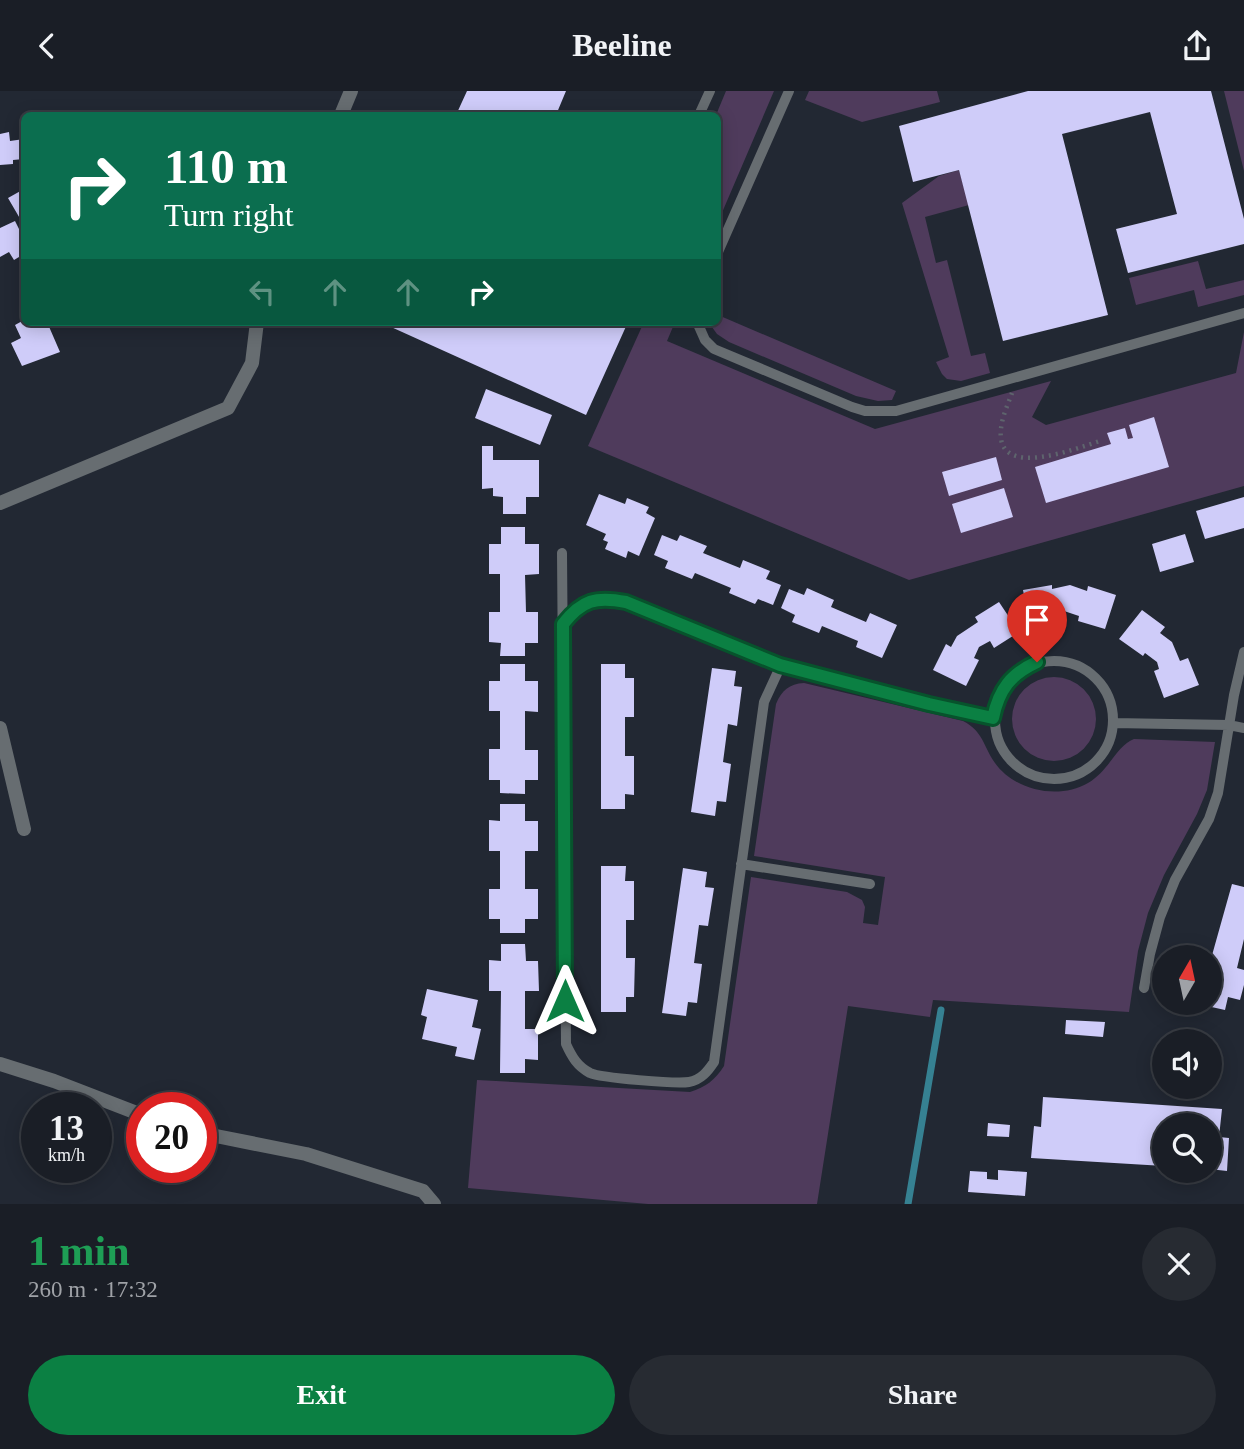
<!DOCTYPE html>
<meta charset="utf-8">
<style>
body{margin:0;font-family:Georgia,serif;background:#272b32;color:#f1f3f6;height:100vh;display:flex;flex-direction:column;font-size:26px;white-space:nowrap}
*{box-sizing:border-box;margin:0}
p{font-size:23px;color:#9fa2a7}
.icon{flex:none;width:38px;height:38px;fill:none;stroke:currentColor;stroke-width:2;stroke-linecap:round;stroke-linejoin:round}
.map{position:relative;height:1113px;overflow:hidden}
.sheet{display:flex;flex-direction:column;background:#1a1e26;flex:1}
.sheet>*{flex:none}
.top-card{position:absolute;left:21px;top:21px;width:700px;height:214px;border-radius:10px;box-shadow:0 4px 18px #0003,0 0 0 2px #383c43;background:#0b6e4f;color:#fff;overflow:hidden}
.needle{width:46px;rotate:9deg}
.buttons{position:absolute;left:1152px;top:854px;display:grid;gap:14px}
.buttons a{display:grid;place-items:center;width:70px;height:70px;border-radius:50%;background:#1a1e26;box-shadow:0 4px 18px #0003,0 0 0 2px #383c43;font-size:35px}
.speed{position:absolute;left:21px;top:1001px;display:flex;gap:14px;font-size:35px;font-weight:700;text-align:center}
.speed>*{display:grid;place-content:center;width:91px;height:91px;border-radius:50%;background:#1a1e26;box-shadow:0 4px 18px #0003,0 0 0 2px #383c43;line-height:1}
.speed small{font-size:18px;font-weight:400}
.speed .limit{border:10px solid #d22;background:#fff;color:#111}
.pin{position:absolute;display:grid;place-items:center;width:60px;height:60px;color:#fff;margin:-72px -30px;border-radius:50% 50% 50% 0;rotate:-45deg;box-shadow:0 0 7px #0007}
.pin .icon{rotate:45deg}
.me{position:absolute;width:77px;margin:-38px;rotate:0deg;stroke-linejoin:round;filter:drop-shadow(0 0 5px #0008)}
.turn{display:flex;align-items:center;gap:24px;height:147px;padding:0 28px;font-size:32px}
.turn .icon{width:91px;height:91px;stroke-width:2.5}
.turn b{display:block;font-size:49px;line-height:60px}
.lanes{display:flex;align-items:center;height:66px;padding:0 28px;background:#0003;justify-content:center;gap:35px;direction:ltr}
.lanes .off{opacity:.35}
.round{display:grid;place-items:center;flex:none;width:74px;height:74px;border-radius:37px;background:#272b32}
.overview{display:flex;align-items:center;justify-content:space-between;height:119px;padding:0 28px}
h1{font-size:42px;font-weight:700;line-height:52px;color:#1e9e55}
.button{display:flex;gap:14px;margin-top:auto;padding:14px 28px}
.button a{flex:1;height:80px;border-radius:42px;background:#0b8043;color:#fff;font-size:28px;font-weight:700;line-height:80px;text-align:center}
.button a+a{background:#272b32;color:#f1f3f6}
header{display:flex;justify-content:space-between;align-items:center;height:91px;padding:0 28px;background:#1a1e26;font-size:32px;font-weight:700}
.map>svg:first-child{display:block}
</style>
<header><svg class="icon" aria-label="back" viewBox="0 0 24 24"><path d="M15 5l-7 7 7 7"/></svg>Beeline<svg class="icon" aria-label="share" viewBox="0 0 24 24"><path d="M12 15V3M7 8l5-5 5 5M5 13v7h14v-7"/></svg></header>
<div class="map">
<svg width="1244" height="1113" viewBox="0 0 1244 1113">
<rect width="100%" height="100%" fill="#222833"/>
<path fill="#4f3b5c" d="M726 0H774L718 131V24H716Z
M809 0H937L940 11 862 31 805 9Z
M1224 0H1244V80Z
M959 79 969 114 925 126 936 172 947 169 971 265 985 262 990 282 961 290 947 288 942 283 936 271 949 266 902 112 939 85Z
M1198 170 1206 198 1244 189V204L1198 216 1194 199 1136 214 1129 187Z
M718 224 896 300 892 309 878 310 856 305 729 251 717 243 709 232 718 231Z
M644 231H675L667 250 875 338 1051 290 1032 326 1046 334 1236 282 1244 241V395L909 489 588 355Z
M1012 628a42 42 0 1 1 84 0a42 42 0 1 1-84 0Z
M804 592 963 630C984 641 983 655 995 672 1015 700 1059 709 1088 692 1109 680 1117 654 1134 648L1215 651 1207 699 1197 723 1164 784 1148 822 1138 860 1129 921 933 909 930 926 848 915 817 1113H648L468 1097 477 989 690 1001C706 996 715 989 724 975L751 786 847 801 862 809 865 816 863 832 878 834 885 786 754 765 776 613C782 599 789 593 804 592Z"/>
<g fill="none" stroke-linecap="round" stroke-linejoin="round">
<path stroke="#368192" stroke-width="7" d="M908 1113 941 919"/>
</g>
<path fill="#cfccf9" d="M467 0H566L556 24H456Z
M1028 0H1211L1244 128V153L1128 182 1116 138 1177 123 1150 21 1062 43 1108 224 1003 250 959 79 913 91 899 35Z
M9 41 10 50 24 48V68L13 69V73L0 74V43Z
M24 98V129L22 131 8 107Z
M15 130 24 148V163L14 169 9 161 0 166V137Z
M24 229 47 231 60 261 22 275 11 252 21 247 15 234Z
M380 231H628L586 324Z
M486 298 552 324 540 354 475 327Z
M1154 326 1169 376 1046 412 1035 376 1111 353 1107 342 1125 337 1128 348 1133 347 1129 334Z
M482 355H493V369H539V406H526V423H503V406L493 405V397L482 398Z
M996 366 1002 389 949 405 942 381Z
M1004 397 1013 426 961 442 952 413Z
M599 403 625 413 627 407 649 416 646 422 655 427 639 465 628 460 626 467 605 458 608 451 603 449 606 443 586 434Z
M1244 406V437L1205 448 1196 420Z
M501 436H525V453H539V483L525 484 526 521H538V552H525V565H500L501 552 489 551V521H500V483H489V453H501Z
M1185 443 1194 471 1160 481 1152 453Z
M662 444 677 450 680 444 707 455 703 462 740 477 743 469 770 480 766 488 781 494 773 514 758 508 755 513 729 502 731 497 695 482 692 488 665 477 668 470 654 464Z
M1052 494V498L1070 494 1087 500 1088 495 1116 504 1105 538 1078 530 1079 525 1064 520 1057 521 1059 529 1030 535 1023 499Z
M807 497 834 509 831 516 866 531 870 522 897 534 882 567 856 556 858 550 822 535 819 542 792 531 795 524 781 517 789 498 804 504Z
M999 511 1019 541 994 557 990 550 979 556 974 567 979 569 966 595 933 579 946 553 951 556 957 545 978 531 975 526Z
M1142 519 1165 536 1160 542 1172 551 1180 570 1188 567 1199 594 1164 607 1154 580 1159 578 1157 571 1145 562 1143 565 1119 548Z
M500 573H525V590H538V621L525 620V659H538V689H525V703L500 702V689H489V658H500V620H489V590H500Z
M601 573H625V587H634V626H625V665H634V704L625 703V718H601Z
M712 577 736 580 734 595 742 596 737 635 728 633 723 671 731 673 726 711 717 710 715 725 691 721Z
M500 713H525V730H538V760H525V798H538V828H525V842H500V828H489V798H500V760H489V729L500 730Z
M601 775H626L625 790H634V829H626V867H635L634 906H626V921H601Z
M683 777 707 781 705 796 714 797 708 835 699 834 694 872 702 873 697 912 688 911 686 925 662 922Z
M1232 793 1244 796V848L1237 877 1244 879V894L1240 909 1228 906 1225 919 1198 913 1209 912V875Z
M501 853H525L526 870H538L539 900H525V938H538V969L525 968V982H500L501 900H489V869L501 870Z
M427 898 478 909 472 936 481 938 474 969 455 965 457 956 422 948 427 926 421 924Z
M1066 929 1105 931 1103 946 1065 943Z
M1043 1006 1222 1018 1219 1046 1229 1047 1227 1080 1209 1078V1034H1164V1075L1031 1067 1034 1035 1041 1036Z
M988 1032 1010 1034 1009 1046 987 1045Z
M998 1079 1027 1081 1025 1105 968 1101 970 1080 987 1081V1088L998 1089Z"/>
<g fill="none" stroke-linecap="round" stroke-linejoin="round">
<path stroke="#5e646d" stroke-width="4.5" stroke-dasharray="2 5" stroke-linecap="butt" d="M1012 302C1008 313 1002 326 1001 338 995 390 1077 357 1100 350"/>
<path stroke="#676d71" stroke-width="10" d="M699 24 710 0
M718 161 789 0
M697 231 705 249 714 258 852 316 865 320H896L1244 222
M562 462 566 953C572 966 577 975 590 982 601 987 676 993 689 991 701 989 708 980 714 971L764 611 781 574
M563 533C582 509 596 505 626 511L781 574 929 613 994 627
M995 629a59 59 0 1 1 118 0a59 59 0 1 1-118 0Z
M1113 632 1229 634 1244 637
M741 773 870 793
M1144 897 1150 863 1160 826 1175 789 1209 728 1218 702 1234 604 1244 561"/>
<path stroke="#676d71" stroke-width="14" d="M341 24 351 0
M0 412 228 317 252 272 257 231
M0 637 24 738
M0 973 54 990 142 1024
M201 1042 306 1063 423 1100 434 1113"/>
</g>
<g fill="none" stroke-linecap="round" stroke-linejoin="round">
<defs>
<path id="route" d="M565 910 563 533C582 509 596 505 626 511L780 574 929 613 993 627C999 598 1011 583 1037 571"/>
</defs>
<use href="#route" stroke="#07532c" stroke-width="18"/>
<use href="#route" stroke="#0b8043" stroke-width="12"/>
</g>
</svg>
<div class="buttons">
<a><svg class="needle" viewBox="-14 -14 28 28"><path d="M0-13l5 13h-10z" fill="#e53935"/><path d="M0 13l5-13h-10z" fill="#9fa2a7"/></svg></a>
<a><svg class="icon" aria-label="sound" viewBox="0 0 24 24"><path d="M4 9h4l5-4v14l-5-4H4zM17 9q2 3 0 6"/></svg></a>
<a><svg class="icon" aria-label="search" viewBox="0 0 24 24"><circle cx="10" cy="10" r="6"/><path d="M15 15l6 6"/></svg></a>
</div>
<div class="speed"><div>13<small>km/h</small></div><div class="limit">20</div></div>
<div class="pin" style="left:1037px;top:571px;background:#d93025"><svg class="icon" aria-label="arrive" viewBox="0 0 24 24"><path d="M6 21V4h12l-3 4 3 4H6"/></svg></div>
<svg class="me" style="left:565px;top:910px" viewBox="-20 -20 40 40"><path d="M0-17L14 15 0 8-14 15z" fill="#0b8043" stroke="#fff" stroke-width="4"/></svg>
<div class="top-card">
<div class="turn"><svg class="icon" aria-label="right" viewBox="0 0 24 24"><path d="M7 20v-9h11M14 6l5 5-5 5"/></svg><div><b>110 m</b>Turn right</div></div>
<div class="lanes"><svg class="icon off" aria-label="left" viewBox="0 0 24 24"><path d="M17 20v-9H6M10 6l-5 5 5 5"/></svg><svg class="icon off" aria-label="ahead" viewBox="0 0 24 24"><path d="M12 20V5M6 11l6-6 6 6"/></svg><svg class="icon off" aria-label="ahead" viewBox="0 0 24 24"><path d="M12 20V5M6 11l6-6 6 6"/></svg><svg class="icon" aria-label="right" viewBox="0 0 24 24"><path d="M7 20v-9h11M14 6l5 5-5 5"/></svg></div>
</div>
</div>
<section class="sheet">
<div class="overview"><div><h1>1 min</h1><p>260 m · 17:32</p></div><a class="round"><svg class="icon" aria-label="close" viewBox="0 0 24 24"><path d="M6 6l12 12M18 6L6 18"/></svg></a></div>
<div class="button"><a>Exit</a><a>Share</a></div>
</section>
